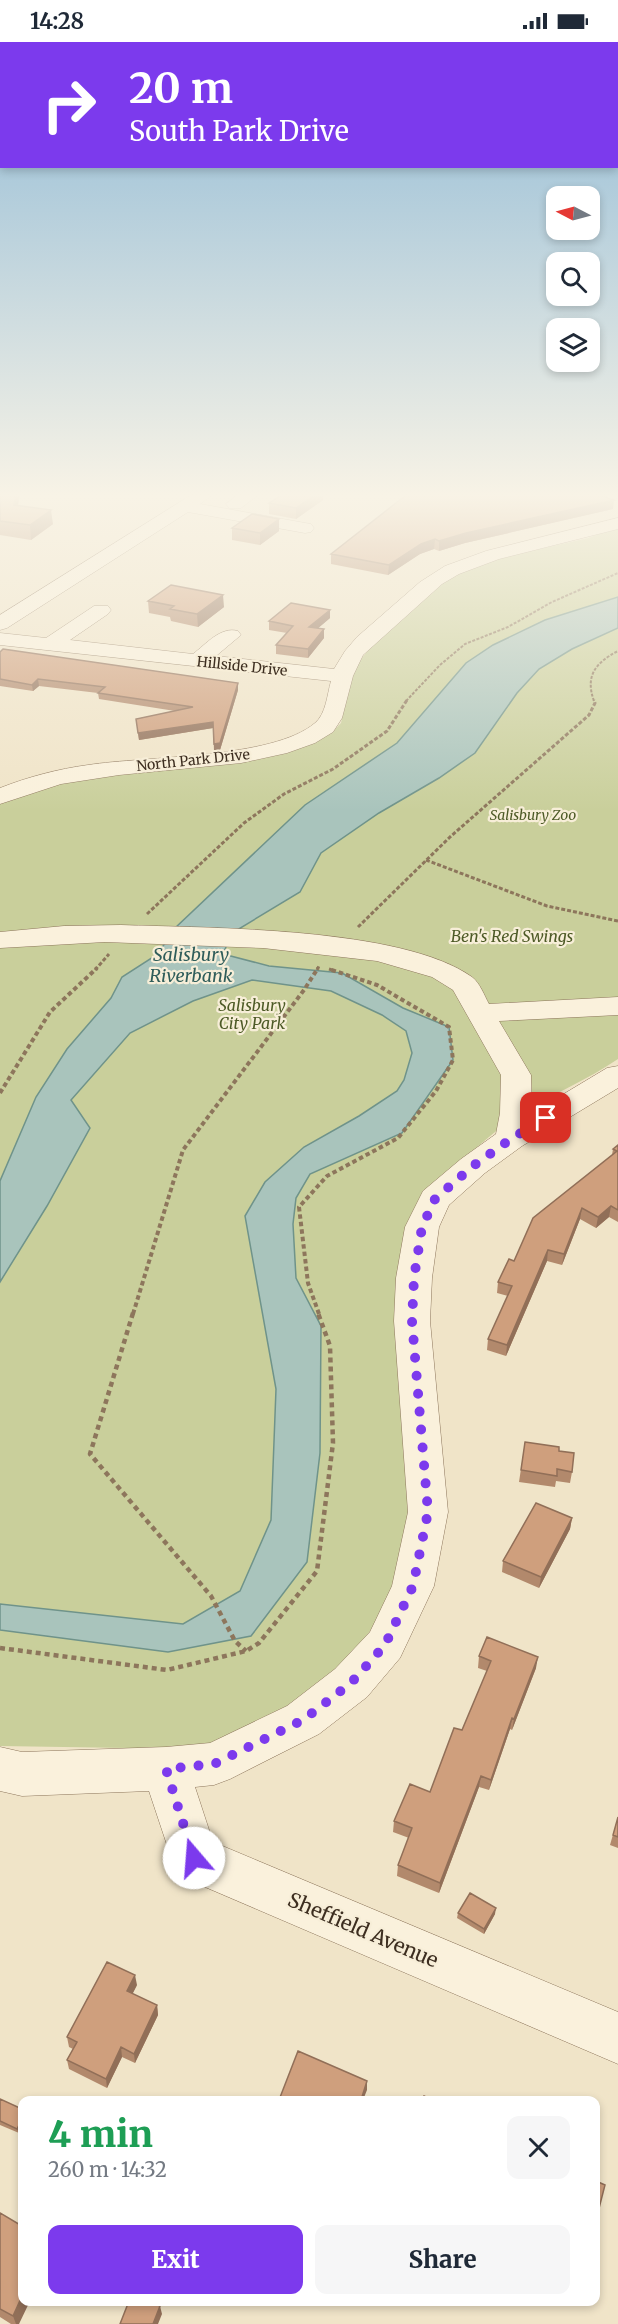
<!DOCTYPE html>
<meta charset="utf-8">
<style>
body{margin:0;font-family:Merriweather,serif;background:#f6f6f7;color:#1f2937;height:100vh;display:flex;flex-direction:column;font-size:22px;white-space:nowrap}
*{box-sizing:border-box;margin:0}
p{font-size:20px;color:#747a83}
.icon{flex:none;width:33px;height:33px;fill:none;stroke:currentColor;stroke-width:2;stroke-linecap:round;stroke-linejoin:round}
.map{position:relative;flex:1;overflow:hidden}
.panel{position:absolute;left:18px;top:2054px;width:582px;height:210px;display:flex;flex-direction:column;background:#fff;border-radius:12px;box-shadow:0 3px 9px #0003}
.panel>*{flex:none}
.guide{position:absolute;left:0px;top:0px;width:618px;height:126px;box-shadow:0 3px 9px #0003;background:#7c3aed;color:#fff;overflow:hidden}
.needle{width:39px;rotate:276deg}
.fabs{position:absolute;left:546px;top:144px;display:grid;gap:12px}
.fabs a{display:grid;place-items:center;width:54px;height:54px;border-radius:12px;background:#fff;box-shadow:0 3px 9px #0003;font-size:30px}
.pin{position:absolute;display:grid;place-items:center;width:51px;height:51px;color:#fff;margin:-26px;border-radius:12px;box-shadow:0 3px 9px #0006}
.me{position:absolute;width:66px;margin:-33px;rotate:342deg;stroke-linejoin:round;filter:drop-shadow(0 0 4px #0008)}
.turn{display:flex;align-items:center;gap:21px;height:126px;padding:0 30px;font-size:27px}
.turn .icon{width:78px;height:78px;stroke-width:2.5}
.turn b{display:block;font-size:42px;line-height:51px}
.round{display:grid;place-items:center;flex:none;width:63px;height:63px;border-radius:12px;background:#f6f6f7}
.head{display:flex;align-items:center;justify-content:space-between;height:102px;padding:0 30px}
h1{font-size:36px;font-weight:800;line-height:45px;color:#1e9e55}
.primary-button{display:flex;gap:12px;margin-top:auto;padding:12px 30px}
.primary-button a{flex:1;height:69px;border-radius:12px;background:#7c3aed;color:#fff;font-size:24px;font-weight:800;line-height:69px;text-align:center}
.primary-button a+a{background:#f6f6f7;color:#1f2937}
.status{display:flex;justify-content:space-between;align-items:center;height:42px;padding:0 30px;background:#fff;direction:ltr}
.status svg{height:16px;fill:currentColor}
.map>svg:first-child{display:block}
</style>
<div class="status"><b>14:28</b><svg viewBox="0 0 49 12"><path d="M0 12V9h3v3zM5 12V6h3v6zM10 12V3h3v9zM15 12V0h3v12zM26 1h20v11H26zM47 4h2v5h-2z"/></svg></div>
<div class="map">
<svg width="618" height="2282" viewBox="0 0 618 2282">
<rect width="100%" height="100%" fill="#f0e4c8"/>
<path fill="#c9cf9b" d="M618 485V1017C587 1038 553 1052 522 1071 487 1092 458 1124 428 1152L417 1473 386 1564 349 1622 310 1654 233 1696 191 1707 0 1704V761L63 740 166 727 334 688 341 681 350 637 357 622 374 601 448 536 479 521 588 496Z"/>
<path fill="#a9c4bc" stroke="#6f938a" stroke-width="1.5" d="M618 555V586L572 607 539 627 517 651 475 711 439 736 379 771 321 811 300 850 232 891 223 912 269 924 342 931 403 966 449 985 453 1018 402 1091 310 1132 296 1156 293 1182 296 1236 321 1284 320 1411 307 1520 251 1594 168 1610 0 1588V1562L183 1582 240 1549 271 1478 276 1347 245 1174 265 1140 304 1105 359 1074 397 1049 404 1038 412 1011 406 989 382 973 331 949 252 938 193 959 130 991 71 1058 90 1086 47 1164 0 1240V1139L36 1055 67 1007 111 956 122 935 158 912 174 887 305 763 397 701 466 621 493 603 545 578Z"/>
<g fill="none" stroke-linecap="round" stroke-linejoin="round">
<defs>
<path id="minor" d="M196 450H216L200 462 305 481 311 482 314 486 311 490 305 491 188 470 7 586 0 588V573Z
M242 450H262L241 466H229L226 462Z
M618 476V487L499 517 459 532 442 542 363 613 353 634 342 676 333 690 315 701 287 711 241 721 119 733 61 742 0 762V746C28 735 58 727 88 723 145 714 273 717 315 681 326 672 327 653 331 639L0 603V591L46 596 94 564H108L111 568 108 572 70 598 193 612C206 602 221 584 238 589L241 593 216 614 334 627 345 609 357 595 420 540 445 524 486 509Z
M121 883C209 886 402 885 472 935 480 941 484 953 489 962L618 955V973L499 979 531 1033 532 1071 607 1026 618 1024V1046L522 1104 485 1131 449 1163 439 1185 432 1236 430 1279 448 1470 434 1544 400 1616 367 1655 319 1692 230 1737 214 1743 195 1745 213 1800 618 1970V2022L177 1833 149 1749 22 1754 0 1749V1705L22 1710 166 1705 210 1701 287 1664 335 1627 370 1590 392 1544 408 1470 394 1279 396 1236 405 1185 423 1149 461 1117 496 1092 500 1071 501 1033 453 948 432 935 377 919 263 906 105 900 0 906V890L64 884Z"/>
</defs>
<use href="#minor" stroke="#8d765c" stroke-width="1"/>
<path stroke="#8d765c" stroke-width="2" stroke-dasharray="3 1.5" stroke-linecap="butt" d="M406 659 440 623 465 602 508 585 552 560 618 531
M594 659C585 634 595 621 618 609"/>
<path stroke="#8d765c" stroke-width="3" stroke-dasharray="4 2" stroke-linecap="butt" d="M426 818 547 864 618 879
M147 872 244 781 284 752 333 727 387 689 407 658
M358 885 450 795 589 673 595 661 594 658
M329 927 332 928
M95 928 109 912
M317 928 319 924"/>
<path stroke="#8d765c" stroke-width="4" stroke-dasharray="4.5 3" stroke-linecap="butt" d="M0 1051 50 970 97 926
M133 1272 183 1108 304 948 318 926
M319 1272 308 1241 299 1165 327 1134 398 1096 436 1049 453 1018 449 985 377 943 329 927"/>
<path stroke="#8d765c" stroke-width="4.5" stroke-dasharray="5 4" stroke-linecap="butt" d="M133 1271 90 1412 211 1554 235 1599 246 1609
M0 1606 167 1628 246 1609 259 1601 317 1529 333 1401 330 1304 318 1271"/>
<use href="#minor" fill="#faf1dc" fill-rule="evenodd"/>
</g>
<path fill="#b2896c" d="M0 450H20L18 463 53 482 31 498 0 493Z
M323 451V458L296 477 269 472V461Z
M613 467 465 501 439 509 434 507 420 512 388 533 331 522V512Z
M232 486 279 489 260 503 232 498Z
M148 559 224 565 198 585 171 579 170 575 149 571Z
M330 576 318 586 324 587V596L308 616 276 612V603L287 591 269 588V579Z
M0 610 238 641V648L220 708 214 709 213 686 139 698 136 677 175 669 99 657 98 651 39 644 33 649 0 644Z
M618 1103V1180L609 1175 596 1186 580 1177 562 1223 547 1219 506 1314 487 1308 488 1297 508 1254 497 1251 498 1240 514 1219 612 1113 613 1107Z
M525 1400 559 1409 572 1430 570 1441 556 1439 555 1445 519 1440Z
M572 1476 570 1487 539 1546 502 1530 503 1519Z
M479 1614 536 1626 512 1688 510 1687 489 1748 479 1745 439 1851 397 1834 398 1823 409 1796 393 1790 394 1779 430 1750 462 1688 487 1629 478 1626Z
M618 1775V1806L610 1803Z
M458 1871 495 1872 484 1892 457 1876Z
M137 1943 132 1952 157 1963 158 1973 135 2021 122 2015 107 2046 69 2027 67 2018 73 2007 69 2005 67 1995Z
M0 2057 22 2067 19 2091 0 2083Z
M0 2171 19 2282H11L0 2275Z"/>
<path fill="#916f58" d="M16 450H20L16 477 14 463Z
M315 450H325L323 451V458L296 477V466Z
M614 458 613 467 465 501 439 509V499L466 491Z
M51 468 53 482 31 498 30 483Z
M279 477V489L260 503V491Z
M435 497 434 507 420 512 388 533 389 523 421 502Z
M223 553 224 565 198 585 197 572Z
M330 568V576L309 594V585Z
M324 587V596L308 616V607Z
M38 637 39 644 33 649 32 643Z
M238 641V648L220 708 214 709V702Z
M213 680V686L139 698 138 691Z
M611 1164 609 1175 596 1186 598 1175Z
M582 1166 580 1177 562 1223 564 1212Z
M548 1208 547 1219 506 1314 507 1303Z
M572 1476 570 1487 539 1546 541 1535Z
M538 1615 536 1626 512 1688 514 1677Z
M512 1676 510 1687 489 1748 491 1738Z
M481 1734 479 1745 439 1851 440 1841Z
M496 1866 495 1872 484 1892V1887Z
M135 1933 137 1943 129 1959 127 1949Z
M157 1963 158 1973 135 2021 134 2012Z
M121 2005 122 2015 107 2046 106 2037Z
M367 2039V2048L363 2058H361Z
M22 2077V2084L19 2091 17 2087Z
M22 2254V2259H30L19 2282H16L13 2274Z
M160 2264 162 2272 158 2282H153Z"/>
<path fill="#cf9f7d" stroke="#916f58" stroke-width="1.5" d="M0 450H16L14 463 51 468 30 483 0 479Z
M286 450H319L296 466 269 461Z
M410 450H591L614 458 466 491 439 499 435 497 421 502 389 523 331 512Z
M252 472 279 477 260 491 232 486Z
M171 543 223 553 197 572 170 567 174 564 148 559Z
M291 561 330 568 309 585 324 587 308 607 276 603 293 584 269 579Z
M3 607 238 641 220 701 214 702 213 680 138 691 136 677 193 665 98 651 105 645 38 637 32 643 0 637V610Z
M618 1103V1168L611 1164 598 1175 582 1166 564 1212 548 1208 507 1303 488 1297 512 1244 498 1240 509 1217 514 1219 533 1176 617 1109 613 1107Z
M525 1400 559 1405V1409L574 1411 572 1430 557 1427V1434L521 1428Z
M536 1461 572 1476 541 1535 503 1519Z
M487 1595 538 1615 514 1677 512 1676 491 1738 481 1734 440 1841 398 1823 412 1786 394 1779 410 1742 430 1750 454 1686 462 1688 491 1619 479 1614Z
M618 1775V1795L613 1793Z
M470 1851 496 1866 484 1887 458 1871Z
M107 1920 135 1933 127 1949 157 1963 134 2012 121 2005 106 2037 67 2018 77 2000 67 1995Z
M298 2009 367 2039 361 2058H279Z
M424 2054 432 2058H423Z
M0 2057 22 2067V2077L17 2087 0 2079Z
M596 2139 605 2143 596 2178Z
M0 2171 22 2184V2254L13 2274 0 2267Z
M129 2259H149L160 2264 153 2282H120Z"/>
<linearGradient id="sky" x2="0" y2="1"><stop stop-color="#8fbad6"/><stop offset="0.59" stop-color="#f8f3e6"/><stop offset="1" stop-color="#f8f3e6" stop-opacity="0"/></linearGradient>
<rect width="618" height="769" fill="url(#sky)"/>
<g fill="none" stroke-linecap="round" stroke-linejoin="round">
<path stroke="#7c3aed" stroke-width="10" stroke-dasharray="0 18" d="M194 1816 166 1727 214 1722 303 1678 351 1641 385 1603 413 1544 428 1470 412 1279 414 1236 422 1185 435 1157 473 1124 511 1097 546 1076"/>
</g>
<g text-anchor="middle" stroke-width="4.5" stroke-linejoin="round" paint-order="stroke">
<g font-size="14" fill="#3d2e20" stroke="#f7eed8">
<text transform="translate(242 624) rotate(6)" y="5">Hillside Drive</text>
<text transform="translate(193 718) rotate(-6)" y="5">North Park Drive</text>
</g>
<g font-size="14" font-style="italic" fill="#4d5a26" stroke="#f7eed8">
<text x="533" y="778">Salisbury Zoo</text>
</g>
<g font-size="16" font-style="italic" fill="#4d5a26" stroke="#f7eed8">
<text x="512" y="900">Ben's Red Swings</text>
<text x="252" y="969">Salisbury<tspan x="252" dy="18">City Park</tspan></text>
</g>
<g font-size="18" font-style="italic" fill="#2f5d5a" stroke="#f7eed8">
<text x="191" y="919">Salisbury<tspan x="191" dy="21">Riverbank</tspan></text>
</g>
<g font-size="20" fill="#3d2e20" stroke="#f7eed8">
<text transform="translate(363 1888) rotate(23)" y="7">Sheffield Avenue</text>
</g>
</g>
</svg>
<div class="fabs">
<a><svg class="needle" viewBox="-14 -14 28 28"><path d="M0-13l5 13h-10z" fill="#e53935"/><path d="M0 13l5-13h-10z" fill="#747a83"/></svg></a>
<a><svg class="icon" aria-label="search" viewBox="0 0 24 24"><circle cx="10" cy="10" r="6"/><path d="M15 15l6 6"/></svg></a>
<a><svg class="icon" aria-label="layers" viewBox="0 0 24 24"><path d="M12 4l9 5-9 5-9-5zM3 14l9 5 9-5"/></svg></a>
</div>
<div class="pin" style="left:546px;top:1076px;background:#d93025"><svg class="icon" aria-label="arrive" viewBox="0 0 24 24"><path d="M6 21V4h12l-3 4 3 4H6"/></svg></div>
<svg class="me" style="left:194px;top:1816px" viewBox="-20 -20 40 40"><circle r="19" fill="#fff"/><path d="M0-13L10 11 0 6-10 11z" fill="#7c3aed"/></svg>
<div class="guide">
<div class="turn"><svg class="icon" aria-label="right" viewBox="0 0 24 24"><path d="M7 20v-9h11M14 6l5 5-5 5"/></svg><div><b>20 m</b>South Park Drive</div></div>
</div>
<section class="panel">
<div class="head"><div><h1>4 min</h1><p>260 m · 14:32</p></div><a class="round"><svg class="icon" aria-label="close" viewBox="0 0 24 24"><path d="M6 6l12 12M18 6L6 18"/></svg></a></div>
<div class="primary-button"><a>Exit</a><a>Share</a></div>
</section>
</div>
